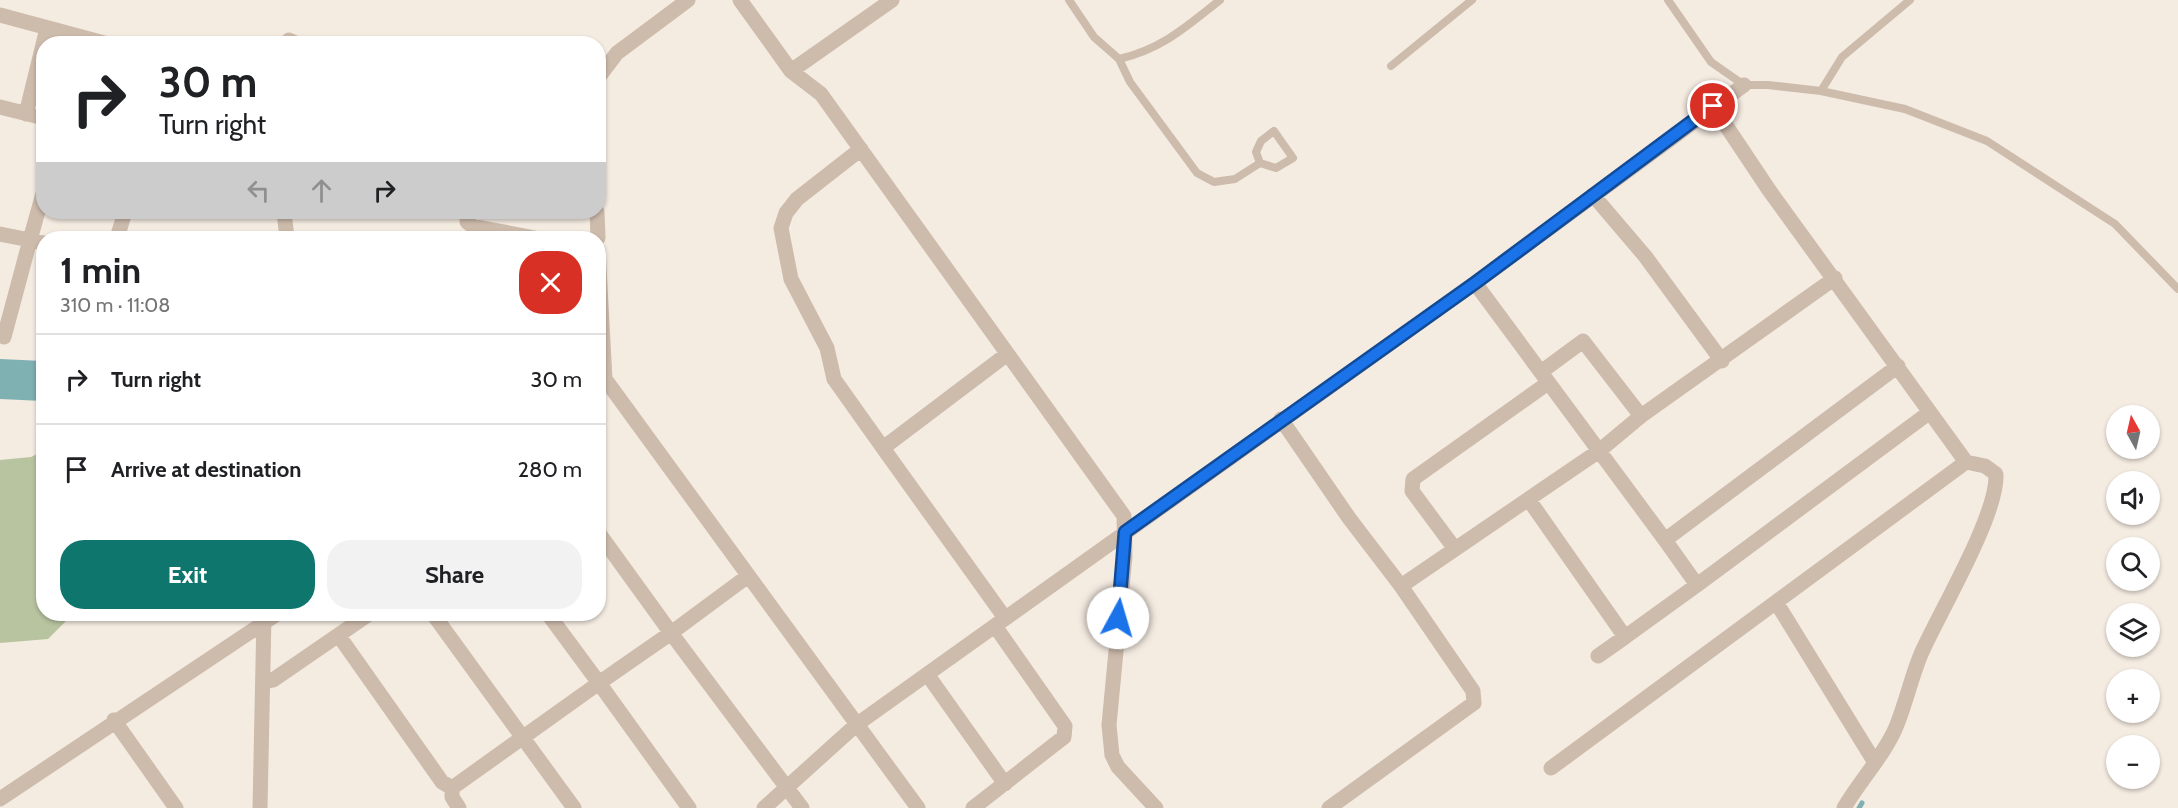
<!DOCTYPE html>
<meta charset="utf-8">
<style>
body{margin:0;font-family:Cabin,sans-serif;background:#f2f2f2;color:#202124;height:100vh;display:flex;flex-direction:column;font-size:22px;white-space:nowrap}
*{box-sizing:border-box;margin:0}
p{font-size:20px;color:#757577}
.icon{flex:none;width:33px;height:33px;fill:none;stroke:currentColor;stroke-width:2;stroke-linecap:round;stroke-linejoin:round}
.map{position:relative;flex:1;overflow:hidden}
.side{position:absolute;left:36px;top:231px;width:570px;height:390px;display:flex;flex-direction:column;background:#fff;border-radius:24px;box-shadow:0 2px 4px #0004}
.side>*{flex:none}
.top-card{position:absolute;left:36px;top:36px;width:570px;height:183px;border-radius:24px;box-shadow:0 2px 4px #0004;background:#fff;color:#202124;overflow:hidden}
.needle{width:39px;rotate:352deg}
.controls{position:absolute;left:2106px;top:405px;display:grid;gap:12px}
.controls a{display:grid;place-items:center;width:54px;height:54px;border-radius:50%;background:#fff;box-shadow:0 2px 4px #0004;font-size:30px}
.pin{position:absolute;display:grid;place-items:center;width:51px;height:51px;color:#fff;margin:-26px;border:3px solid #fff;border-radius:50%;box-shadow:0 2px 6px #0007}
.me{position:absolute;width:66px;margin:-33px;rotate:6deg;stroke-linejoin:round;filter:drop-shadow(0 0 4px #0008)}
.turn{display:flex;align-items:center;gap:21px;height:126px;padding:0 24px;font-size:27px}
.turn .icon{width:78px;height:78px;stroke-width:2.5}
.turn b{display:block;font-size:42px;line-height:51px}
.lanes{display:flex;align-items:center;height:57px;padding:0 24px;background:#0003;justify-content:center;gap:30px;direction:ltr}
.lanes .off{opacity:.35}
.round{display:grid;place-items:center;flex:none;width:63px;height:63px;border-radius:24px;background:#f2f2f2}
.summary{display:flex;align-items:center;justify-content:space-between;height:102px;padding:0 24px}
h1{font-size:36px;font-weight:800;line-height:45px}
.cta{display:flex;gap:12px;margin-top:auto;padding:12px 24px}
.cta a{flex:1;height:69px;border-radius:24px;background:#0f766e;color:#fff;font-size:24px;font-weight:800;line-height:69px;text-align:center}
.cta a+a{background:#f2f2f2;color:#202124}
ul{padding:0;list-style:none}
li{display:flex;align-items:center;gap:18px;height:90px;padding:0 24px;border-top:2px solid #e0e0e0}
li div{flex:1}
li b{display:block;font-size:22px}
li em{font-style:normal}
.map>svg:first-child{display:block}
</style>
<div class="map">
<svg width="2178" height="808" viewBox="0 0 2178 808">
<rect width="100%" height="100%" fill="#f4ebe1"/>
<path fill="#b8c4a0" d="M43 451 44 614H73L48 639 0 643V460L31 457Z"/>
<path fill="#7fb0b2" d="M0 359 43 361V401L0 399Z"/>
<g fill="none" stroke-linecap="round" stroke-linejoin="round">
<path stroke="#7fb0b2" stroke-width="5" d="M1859 808 1862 803"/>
<path stroke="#cdbbac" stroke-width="8" d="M1069 0 1094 37 1119 59 1130 82 1197 173 1214 182 1235 179 1260 163
M1668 0 1711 62 1744 85H1768L1821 91 1905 109 1987 141 2115 224 2178 289
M1119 59C1162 49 1186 27 1220 0
M1391 66 1472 0
M1821 91 1842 57 1910 0
M1274 131 1293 158 1276 168 1260 163 1256 152 1261 141Z"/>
<path stroke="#cdbbac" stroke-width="15" d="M740 0 791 71 821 94 1124 516 1125 556 1109 725 1112 755 1118 767 1156 808
M0 15 108 44
M288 44 289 40 298 44
M791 71 892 0
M598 78 617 53 688 0
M0 107 44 118
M26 114 47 28
M861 149 797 199 786 213 781 228 791 279 827 348 834 379 883 448
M44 190 30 240 44 243
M1593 195 1645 256 1722 361
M284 212 287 238
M467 212V222L472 226 535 238
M597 212 598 238
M0 234 30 240 4 337
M117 238 125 212
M598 250 605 379 918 808
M1475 283 1665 540
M1898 366 1665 540 1697 585 1930 412
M1541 372 1583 341 1641 416
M1281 419 1349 518 1401 586
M1529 500 1625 637 1697 585
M598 532 671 633 599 683 689 808
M1455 549 1412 491 1413 479 1548 383
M748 576 671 633 802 808
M1776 602 1874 761
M433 614 574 808
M1005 618 883 448 1006 355
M339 636 442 782 452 788
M1598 656 1625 637
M927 674 1005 784
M264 682 273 680 369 614
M114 720 176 808
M1551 768 1966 462 1769 190 1713 106
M0 799 277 614
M260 808 264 616
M459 808 452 797V788L599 683 548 614
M764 808 856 725 1475 283 1744 85
M973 808 1064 737 1065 726 995 626
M1329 808 1474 703 1473 691 1401 586 1599 451 1641 416 1835 278
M1844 808C1859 782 1885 754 1896 727 1906 703 1911 678 1921 654 1940 611 1998 515 1996 474L1985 466 1966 462"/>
</g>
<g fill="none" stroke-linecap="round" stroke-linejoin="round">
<defs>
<path id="route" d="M1118 618 1125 532 1475 283 1713 106"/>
</defs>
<use href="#route" stroke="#114b97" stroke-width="15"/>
<use href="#route" stroke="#1a73e8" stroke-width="10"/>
</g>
</svg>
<div class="controls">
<a><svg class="needle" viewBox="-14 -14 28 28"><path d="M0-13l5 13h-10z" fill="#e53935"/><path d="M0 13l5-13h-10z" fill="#757577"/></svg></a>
<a><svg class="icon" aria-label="sound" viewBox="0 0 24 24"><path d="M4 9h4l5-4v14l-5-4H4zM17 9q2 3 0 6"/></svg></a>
<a><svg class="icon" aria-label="search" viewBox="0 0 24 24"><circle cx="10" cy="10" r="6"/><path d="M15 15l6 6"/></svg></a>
<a><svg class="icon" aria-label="layers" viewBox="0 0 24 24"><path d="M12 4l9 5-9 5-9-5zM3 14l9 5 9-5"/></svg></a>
<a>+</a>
<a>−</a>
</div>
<div class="pin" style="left:1713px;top:106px;background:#d93025"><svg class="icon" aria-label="arrive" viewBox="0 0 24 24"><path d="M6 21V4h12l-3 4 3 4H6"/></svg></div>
<svg class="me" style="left:1118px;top:618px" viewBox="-20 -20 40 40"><circle r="19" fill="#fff"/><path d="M0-13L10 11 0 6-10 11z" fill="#1a73e8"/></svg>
<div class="top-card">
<div class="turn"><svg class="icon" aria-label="right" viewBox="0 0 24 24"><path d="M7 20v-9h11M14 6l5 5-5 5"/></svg><div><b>30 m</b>Turn right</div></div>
<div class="lanes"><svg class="icon off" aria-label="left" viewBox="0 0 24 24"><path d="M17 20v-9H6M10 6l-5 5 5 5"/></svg><svg class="icon off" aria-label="ahead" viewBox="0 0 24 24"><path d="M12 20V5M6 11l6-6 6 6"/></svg><svg class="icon" aria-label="right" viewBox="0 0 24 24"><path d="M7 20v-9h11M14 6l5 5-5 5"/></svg></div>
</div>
<section class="side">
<div class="summary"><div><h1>1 min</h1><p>310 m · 11:08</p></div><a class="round" style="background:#d93025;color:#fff"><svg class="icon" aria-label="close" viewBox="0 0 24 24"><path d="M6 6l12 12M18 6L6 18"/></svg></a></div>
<ul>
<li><svg class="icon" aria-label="right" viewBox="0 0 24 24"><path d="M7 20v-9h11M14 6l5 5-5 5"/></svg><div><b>Turn right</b></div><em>30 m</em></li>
<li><svg class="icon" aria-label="arrive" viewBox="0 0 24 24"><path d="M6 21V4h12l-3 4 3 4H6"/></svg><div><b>Arrive at destination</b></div><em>280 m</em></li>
</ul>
<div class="cta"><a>Exit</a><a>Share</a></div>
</section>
</div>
